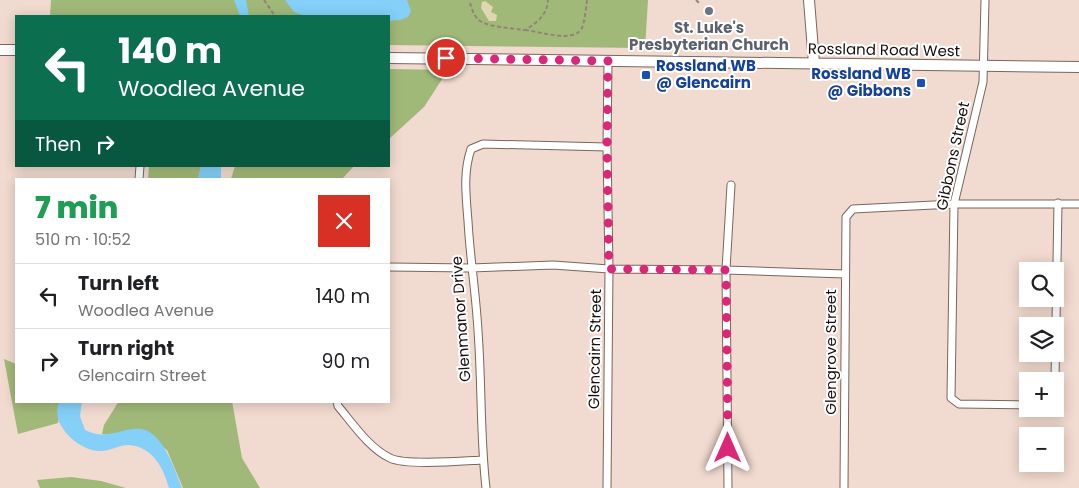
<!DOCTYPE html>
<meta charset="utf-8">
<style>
body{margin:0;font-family:Poppins,sans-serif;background:#f2f2f2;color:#202124;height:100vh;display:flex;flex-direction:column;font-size:19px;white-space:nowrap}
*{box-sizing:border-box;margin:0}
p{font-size:16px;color:#757577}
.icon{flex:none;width:28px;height:28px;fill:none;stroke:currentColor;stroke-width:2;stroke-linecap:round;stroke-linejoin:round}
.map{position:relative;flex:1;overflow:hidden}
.side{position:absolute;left:15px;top:178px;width:375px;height:225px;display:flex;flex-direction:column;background:#fff;border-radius:0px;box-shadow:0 2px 12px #0003}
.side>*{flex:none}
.top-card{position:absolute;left:15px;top:15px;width:375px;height:152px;border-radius:0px;box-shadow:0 2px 12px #0003;background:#0b6e4f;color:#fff;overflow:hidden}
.tools{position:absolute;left:1019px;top:262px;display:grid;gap:10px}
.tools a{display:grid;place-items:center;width:45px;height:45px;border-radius:0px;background:#fff;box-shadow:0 2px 12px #0003;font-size:25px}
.pin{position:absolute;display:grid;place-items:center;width:42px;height:42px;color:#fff;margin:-21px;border:2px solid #fff;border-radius:50%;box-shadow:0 1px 5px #0007}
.me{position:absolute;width:55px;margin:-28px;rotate:0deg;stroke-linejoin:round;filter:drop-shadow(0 0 4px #0008)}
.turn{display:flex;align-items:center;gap:18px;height:105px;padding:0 20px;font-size:22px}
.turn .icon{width:65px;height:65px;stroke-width:2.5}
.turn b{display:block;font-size:35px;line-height:42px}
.then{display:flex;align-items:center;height:48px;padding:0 20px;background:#0003;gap:10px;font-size:19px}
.round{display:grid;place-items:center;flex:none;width:52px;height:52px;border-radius:0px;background:#f2f2f2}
.overview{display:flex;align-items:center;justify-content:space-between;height:85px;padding:0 20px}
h1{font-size:30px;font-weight:800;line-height:38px;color:#1e9e55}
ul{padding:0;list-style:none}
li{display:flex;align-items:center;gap:15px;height:65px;padding:0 20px;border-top:1px solid #e0e0e0}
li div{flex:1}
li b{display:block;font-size:19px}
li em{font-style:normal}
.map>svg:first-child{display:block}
</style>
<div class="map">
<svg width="1079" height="488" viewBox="0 0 1079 488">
<rect width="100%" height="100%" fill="#f1dacf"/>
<path fill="#a1b978" d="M51 0H648L645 48 389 45V16H50Z
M389 69 448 70 424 107 389 139Z
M149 166H201L198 179H148Z
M235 166H354L342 179H231Z
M4 359 16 364V401H62L58 423 18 434Z
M119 401H232L242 458 260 488H183L167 450 151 440 102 434 104 425Z
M71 477 101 481 126 488H40L37 480Z"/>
<path fill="#e0d6b1" d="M485 1 493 7 491 12 497 15 496 21H489L481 8 482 2Z"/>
<path fill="#84d0f8" d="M234 0H246L249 16H240Z
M285 0H407L411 11 408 17 400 20 389 21V16H305L294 12Z
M201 166H221V179H198Z
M60 401H82L80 416 85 430C98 436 104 435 119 432 126 430 138 427 145 430 165 437 175 471 182 488H169C165 473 157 455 141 448 123 440 116 451 100 451 85 451 69 439 62 427 57 420 55 409 60 401Z"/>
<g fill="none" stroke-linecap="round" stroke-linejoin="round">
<defs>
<path id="minor" d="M985 0 983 82 954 204 951 398 959 404 1028 405
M139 179 140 166
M389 267 471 268 553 265 609 269 726 270 845 274
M1055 381 1058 203
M337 401 338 406C353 424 369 448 390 458 406 466 463 461 483 460
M486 488C480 436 482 384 478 331 476 294 470 258 468 221 466 196 463 172 471 149L483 144 607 147
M607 488 609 269 607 147 608 61
M728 488 726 270 731 185
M844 488 846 217 853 209 954 204H1079"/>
<path id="secondary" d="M809 0 814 63
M0 50H16
M389 58 1079 67"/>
</defs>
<use href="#minor" stroke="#7a665d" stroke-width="9"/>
<use href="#secondary" stroke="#7a665d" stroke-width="12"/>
<path stroke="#93837b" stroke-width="2" stroke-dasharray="4 2.5" stroke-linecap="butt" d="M264 0 275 16
M696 0 699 3
M470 3C472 9 474 17 480 21 492 28 512 28 525 30 537 23 547 15 548 0
M525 30C539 31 574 44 582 28 585 19 586 9 587 0"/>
<use href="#minor" stroke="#fff" stroke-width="7"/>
<use href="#secondary" stroke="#fff" stroke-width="10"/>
</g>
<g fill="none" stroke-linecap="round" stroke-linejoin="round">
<path stroke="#db2777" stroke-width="9" stroke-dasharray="0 16.2" d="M446 58 608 61 607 147 609 269 726 270 728 448"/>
</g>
<circle fill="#6b7280" stroke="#fff" stroke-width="2" cx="709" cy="11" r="5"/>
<g fill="#1a4fb4" stroke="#fff" stroke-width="2">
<rect x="641" y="70" width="10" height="10" rx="2.5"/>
<rect x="916" y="78" width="10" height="10" rx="2.5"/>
</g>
<g text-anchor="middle" stroke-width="4" stroke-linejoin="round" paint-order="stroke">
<g font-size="15" font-weight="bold" fill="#5b616d" stroke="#fff">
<text x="709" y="33">St. Luke's<tspan x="709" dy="17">Presbyterian Church</tspan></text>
</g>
<g font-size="15" fill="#170f0c" stroke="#fff">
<text transform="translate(884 50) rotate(1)" y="5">Rossland Road West</text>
<text transform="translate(953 156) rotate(-78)" y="5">Gibbons Street</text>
<text transform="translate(461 319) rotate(-94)" y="5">Glenmanor Drive</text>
<text transform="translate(595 349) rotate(-89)" y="5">Glencairn Street</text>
<text transform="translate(831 352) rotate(-90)" y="5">Glengrove Street</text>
</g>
<g font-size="15" font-weight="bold" fill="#164399" stroke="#fff" text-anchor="start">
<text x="656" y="71">Rossland WB<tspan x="656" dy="17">@ Glencairn</tspan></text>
<text x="911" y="79" text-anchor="end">Rossland WB<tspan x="911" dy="17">@ Gibbons</tspan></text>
</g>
</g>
</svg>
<div class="tools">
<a><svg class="icon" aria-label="search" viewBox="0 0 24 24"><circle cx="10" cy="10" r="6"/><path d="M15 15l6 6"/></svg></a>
<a><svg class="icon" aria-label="layers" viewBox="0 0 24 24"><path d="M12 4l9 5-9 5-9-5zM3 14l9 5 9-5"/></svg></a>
<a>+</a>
<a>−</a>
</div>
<div class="pin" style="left:446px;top:58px;background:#d93025"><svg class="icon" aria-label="arrive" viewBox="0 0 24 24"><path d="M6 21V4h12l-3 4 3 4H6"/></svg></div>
<svg class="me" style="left:728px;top:448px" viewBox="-20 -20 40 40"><path d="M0-17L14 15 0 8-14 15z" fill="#db2777" stroke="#fff" stroke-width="4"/></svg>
<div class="top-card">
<div class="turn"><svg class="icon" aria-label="left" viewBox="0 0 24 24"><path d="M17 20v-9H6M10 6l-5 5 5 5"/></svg><div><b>140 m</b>Woodlea Avenue</div></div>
<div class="then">Then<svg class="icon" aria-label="right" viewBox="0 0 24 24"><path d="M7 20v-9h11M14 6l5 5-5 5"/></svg></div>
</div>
<section class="side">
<div class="overview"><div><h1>7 min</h1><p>510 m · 10:52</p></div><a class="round" style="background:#d93025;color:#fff"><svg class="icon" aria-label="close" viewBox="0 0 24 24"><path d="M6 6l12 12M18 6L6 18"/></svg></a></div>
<ul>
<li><svg class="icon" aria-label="left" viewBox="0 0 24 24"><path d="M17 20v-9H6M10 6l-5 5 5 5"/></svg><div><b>Turn left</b><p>Woodlea Avenue</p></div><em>140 m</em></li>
<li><svg class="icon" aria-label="right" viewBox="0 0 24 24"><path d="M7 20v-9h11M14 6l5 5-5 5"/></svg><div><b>Turn right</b><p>Glencairn Street</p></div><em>90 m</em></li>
</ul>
</section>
</div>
